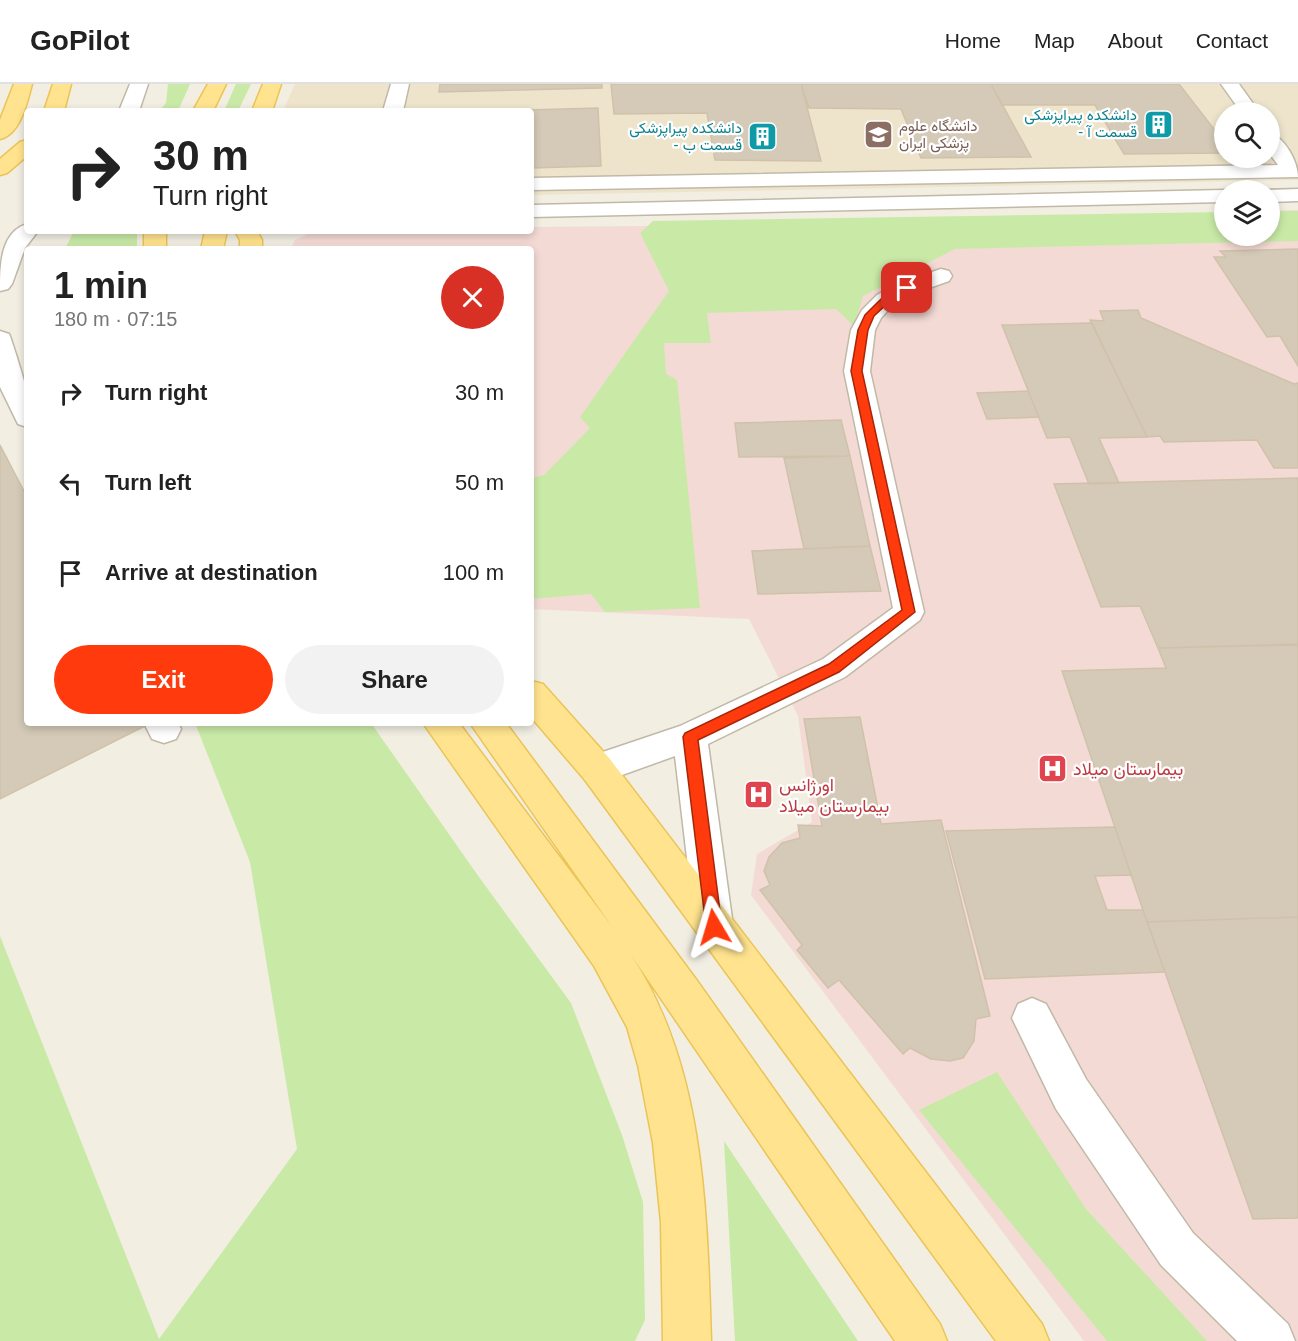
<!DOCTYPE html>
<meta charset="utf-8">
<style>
body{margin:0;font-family:Arial,Vazirmatn,sans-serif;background:#f2f2f2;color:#222;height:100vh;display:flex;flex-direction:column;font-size:22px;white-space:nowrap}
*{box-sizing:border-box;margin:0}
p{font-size:20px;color:#767676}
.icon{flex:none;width:33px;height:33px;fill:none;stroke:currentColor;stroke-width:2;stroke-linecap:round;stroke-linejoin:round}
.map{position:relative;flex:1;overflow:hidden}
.drawer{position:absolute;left:24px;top:162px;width:510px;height:480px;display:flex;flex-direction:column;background:#fff;border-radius:6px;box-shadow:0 3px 9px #0003}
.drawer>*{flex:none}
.hud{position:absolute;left:24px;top:24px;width:510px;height:126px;border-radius:6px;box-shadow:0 3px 9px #0003;background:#fff;color:#222;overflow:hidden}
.fabs{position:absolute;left:1214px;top:18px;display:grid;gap:12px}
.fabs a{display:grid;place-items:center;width:66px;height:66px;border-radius:50%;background:#fff;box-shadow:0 3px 9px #0003;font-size:30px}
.pin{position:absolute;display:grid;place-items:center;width:51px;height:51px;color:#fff;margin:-26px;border-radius:12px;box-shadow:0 3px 9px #0006}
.me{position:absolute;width:66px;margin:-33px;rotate:353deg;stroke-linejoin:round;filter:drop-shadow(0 0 4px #0008)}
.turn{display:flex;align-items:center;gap:21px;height:126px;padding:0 30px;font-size:27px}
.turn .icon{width:78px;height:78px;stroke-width:2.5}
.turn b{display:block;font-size:42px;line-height:51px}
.round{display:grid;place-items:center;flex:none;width:63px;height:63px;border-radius:32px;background:#f2f2f2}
.head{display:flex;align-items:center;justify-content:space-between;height:102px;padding:0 30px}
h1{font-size:36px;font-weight:800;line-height:45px}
.button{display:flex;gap:12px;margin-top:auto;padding:12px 30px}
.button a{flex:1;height:69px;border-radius:36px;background:#ff3a0c;color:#fff;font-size:24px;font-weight:800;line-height:69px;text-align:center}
.button a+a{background:#f2f2f2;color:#222}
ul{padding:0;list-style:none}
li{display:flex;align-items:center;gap:18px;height:90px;padding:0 30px}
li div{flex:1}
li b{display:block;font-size:22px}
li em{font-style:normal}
header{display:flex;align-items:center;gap:36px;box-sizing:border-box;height:84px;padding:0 30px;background:#fff;border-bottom:2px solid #e0e0e0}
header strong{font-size:28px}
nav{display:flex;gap:33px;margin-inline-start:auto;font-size:21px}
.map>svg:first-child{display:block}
</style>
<header>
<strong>GoPilot</strong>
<nav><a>Home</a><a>Map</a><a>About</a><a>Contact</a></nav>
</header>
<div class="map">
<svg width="1298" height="1257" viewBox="0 0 1298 1257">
<rect width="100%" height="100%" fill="#f2eee2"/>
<path fill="#ede4cb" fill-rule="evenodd" d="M295 0H1298V96L531 111V27H283ZM1224 28H1269V74H1224Z"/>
<path fill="#f4dad4" d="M1298 126V1257H1084L751 811 757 770 812 738 798 632 749 535 531 525V165H291L295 156 315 147H531V143L778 141 1269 152V127Z"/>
<path fill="#c9eaa7" d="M168 0H190L178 27H159L166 19Z
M236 0H251L238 27H224Z
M1269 127H1298V157L955 165 863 212 854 242 836 225 707 229 711 259H664L666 290 677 296 700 524 605 528 591 510 531 515V394L544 391 590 344 580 333 669 207 640 149 653 137 1224 128V152H1269Z
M74 147H137V165H65Z
M195 639H371L479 793 571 919 622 1051 643 1118 645 1236 635 1257H0V852L159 1255 297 1065 250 778Z
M997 988 1086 1125 1207 1257H1107L919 1026Z
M724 1057 858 1257H735Z"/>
<path fill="#d4cab7" stroke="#d0c2aa" stroke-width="1.5" d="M440 0H602V4L439 8Z
M611 0H801L821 77 715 76 707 29 614 30Z
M801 0H991L1031 73 921 74 901 25 809 24Z
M991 0H1179L1224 58V69L1124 70 1095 21H1002Z
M598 24 601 82 531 84V27L526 26Z
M1298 165V282L1280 252 1267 253 1214 173H1226L1220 167Z
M1138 226 1141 234 1294 300 1298 299V384H1274L1257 356 1164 358 1160 352 1147 353 1090 236 1104 237 1100 227Z
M1092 239 1147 353 1099 354 1119 399 1089 400 1070 353 1047 354 1002 241Z
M1028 307 1039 333 987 335 977 309Z
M841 336 850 372 739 373 735 339Z
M0 361 27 413V639H143L145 642 0 715Z
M850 372 870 462 804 465 784 374Z
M1298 394V560L1158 564 1140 522 1101 523 1054 400Z
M870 462 881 507 758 510 752 467Z
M1298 561V833L1147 838 1062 587 1166 584 1158 564Z
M860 633 881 740 941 736 990 932 976 935 974 957 963 974 950 977 931 975 910 964 903 970 839 896 828 904 797 866 802 861 760 806 770 801 764 787 769 773 782 759 800 754 798 741 822 742 804 635Z
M1115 743 1131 791 1095 792 1107 826H1143L1165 888 985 895 946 747Z
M1298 833V1134L1253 1135 1147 838Z"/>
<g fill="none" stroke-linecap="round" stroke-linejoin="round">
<defs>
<path id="minor" d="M130 0H148L139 27H119Z
M391 0H409L403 27H383Z
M1221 0H1239L1259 28H1241Z
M1269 49C1285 53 1298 78 1298 93L531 106V94L1278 81 1269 69Z
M1298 105V117L1269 118V106H1266Z
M1224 106H1227H1224V118L531 133V121Z
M27 140V147H38L25 164 12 200 8 205 0 207C0 183 0 148 27 140Z
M941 185 949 187 952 192 949 197 915 209 893 221 881 234 875 246 870 287 924 528 920 536 845 593 708 660 733 842 727 855 714 860 701 855 695 842 675 672 597 700 585 696 580 685 585 674 680 642 823 575 893 524 844 287 851 246 862 226 877 211 899 199Z
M0 247 9 250C11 253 27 305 27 309 28 320 27 332 27 343L18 340 0 303Z
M144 639H178L181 645 176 655 164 659 152 655Z
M1032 914 1046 920 1086 995 1193 1149 1288 1240 1295 1257H1237L1161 1181 1056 1025 1012 934 1018 920Z"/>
<path id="major" d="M14 0H32C27 18 21 50 0 55V36Z
M53 0H71L64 27H44Z
M208 0H226L213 27H193Z
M263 0H281L272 27H252Z
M27 56V72L7 89 0 91V75L20 58Z
M144 147H166V165H144Z
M205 147H227L223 165H201Z
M235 147H257L262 156V165H240V156Z
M531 597 543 600 609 674 1042 1240 1049 1257H996L585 696 531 633Z
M423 639H459L613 844 470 639H506L698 898 940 1240 947 1257H895L629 868C705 980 707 1127 711 1257H663L661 1138 653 1059 638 981 627 943 594 882Z"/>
</defs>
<use href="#minor" stroke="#c1b9a7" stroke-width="3"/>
<use href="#major" stroke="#ebc457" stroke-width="3"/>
<use href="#minor" fill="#fff" fill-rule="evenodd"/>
<use href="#major" fill="#ffe38e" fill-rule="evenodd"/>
</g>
<path fill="#ff3a0c" stroke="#a62608" stroke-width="1.5" d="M904 202 912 204 889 218 874 232 868 246 862 287 915 528 839 588 698 656 722 843 720 848 714 850 709 848 706 843 683 653 685 649 829 580 902 526 851 287 858 246 865 231 882 214Z"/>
<defs>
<symbol id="building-square" viewBox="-11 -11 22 22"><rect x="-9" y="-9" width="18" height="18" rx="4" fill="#0f9aa8" stroke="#fff"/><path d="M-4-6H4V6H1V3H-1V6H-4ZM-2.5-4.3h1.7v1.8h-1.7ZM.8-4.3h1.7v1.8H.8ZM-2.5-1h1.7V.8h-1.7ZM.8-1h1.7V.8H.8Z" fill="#fff"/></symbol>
<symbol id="university-square" viewBox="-11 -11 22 22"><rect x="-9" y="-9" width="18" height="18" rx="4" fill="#8d6e63" stroke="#fff"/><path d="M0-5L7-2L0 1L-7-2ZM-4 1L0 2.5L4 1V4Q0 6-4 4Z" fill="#fff"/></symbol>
<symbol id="hospital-square" viewBox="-11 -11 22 22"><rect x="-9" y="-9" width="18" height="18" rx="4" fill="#e0444e" stroke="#fff"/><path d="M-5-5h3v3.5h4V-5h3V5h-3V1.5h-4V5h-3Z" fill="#fff"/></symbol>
</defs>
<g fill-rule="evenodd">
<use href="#building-square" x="1142" y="24" width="33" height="33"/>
<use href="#university-square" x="862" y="34" width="33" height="33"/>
<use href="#building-square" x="746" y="36" width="33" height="33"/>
<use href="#hospital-square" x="1036" y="668" width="33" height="33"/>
<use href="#hospital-square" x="742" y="694" width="33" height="33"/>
</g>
<g text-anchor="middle" stroke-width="4.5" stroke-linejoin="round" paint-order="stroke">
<g font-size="15" fill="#0d838f" stroke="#fff" text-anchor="end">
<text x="1137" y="36">دانشکده پیراپزشکی<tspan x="1137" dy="17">- قسمت آ</tspan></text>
<text x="742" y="49">دانشکده پیراپزشکی<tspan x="742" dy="17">- قسمت ب</tspan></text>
</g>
<g font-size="15" fill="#785e54" stroke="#fff" text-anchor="start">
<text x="899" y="47">دانشگاه علوم<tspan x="899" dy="17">پزشکی ایران</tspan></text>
</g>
<g font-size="18" fill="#be3a42" stroke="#fff" text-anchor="start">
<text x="1073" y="691">بیمارستان میلاد</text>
<text x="779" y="707">اورژانس<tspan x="779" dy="21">بیمارستان میلاد</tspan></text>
</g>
</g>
</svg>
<div class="fabs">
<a><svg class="icon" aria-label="search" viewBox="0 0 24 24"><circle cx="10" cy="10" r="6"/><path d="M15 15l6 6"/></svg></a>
<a><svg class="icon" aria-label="layers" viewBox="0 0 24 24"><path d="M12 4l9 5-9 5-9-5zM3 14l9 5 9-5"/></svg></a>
</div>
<div class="pin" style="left:907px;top:204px;background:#d93025"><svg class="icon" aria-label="arrive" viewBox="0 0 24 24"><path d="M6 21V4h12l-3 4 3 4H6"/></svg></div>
<svg class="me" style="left:714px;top:843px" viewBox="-20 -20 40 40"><path d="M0-17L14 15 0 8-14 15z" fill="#ff3a0c" stroke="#fff" stroke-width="4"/></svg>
<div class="hud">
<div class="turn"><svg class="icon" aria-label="right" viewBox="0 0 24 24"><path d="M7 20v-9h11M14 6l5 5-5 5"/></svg><div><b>30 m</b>Turn right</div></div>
</div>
<section class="drawer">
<div class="head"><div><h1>1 min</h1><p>180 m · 07:15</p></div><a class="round" style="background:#d93025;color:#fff"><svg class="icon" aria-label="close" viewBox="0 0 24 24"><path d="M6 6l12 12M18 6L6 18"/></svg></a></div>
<ul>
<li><svg class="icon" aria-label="right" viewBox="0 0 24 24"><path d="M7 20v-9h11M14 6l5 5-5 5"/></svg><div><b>Turn right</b></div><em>30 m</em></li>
<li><svg class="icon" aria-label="left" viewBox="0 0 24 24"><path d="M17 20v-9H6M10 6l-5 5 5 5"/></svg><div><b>Turn left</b></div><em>50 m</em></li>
<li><svg class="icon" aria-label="arrive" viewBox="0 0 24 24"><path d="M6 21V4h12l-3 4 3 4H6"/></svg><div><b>Arrive at destination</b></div><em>100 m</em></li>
</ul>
<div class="button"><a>Exit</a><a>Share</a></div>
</section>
</div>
